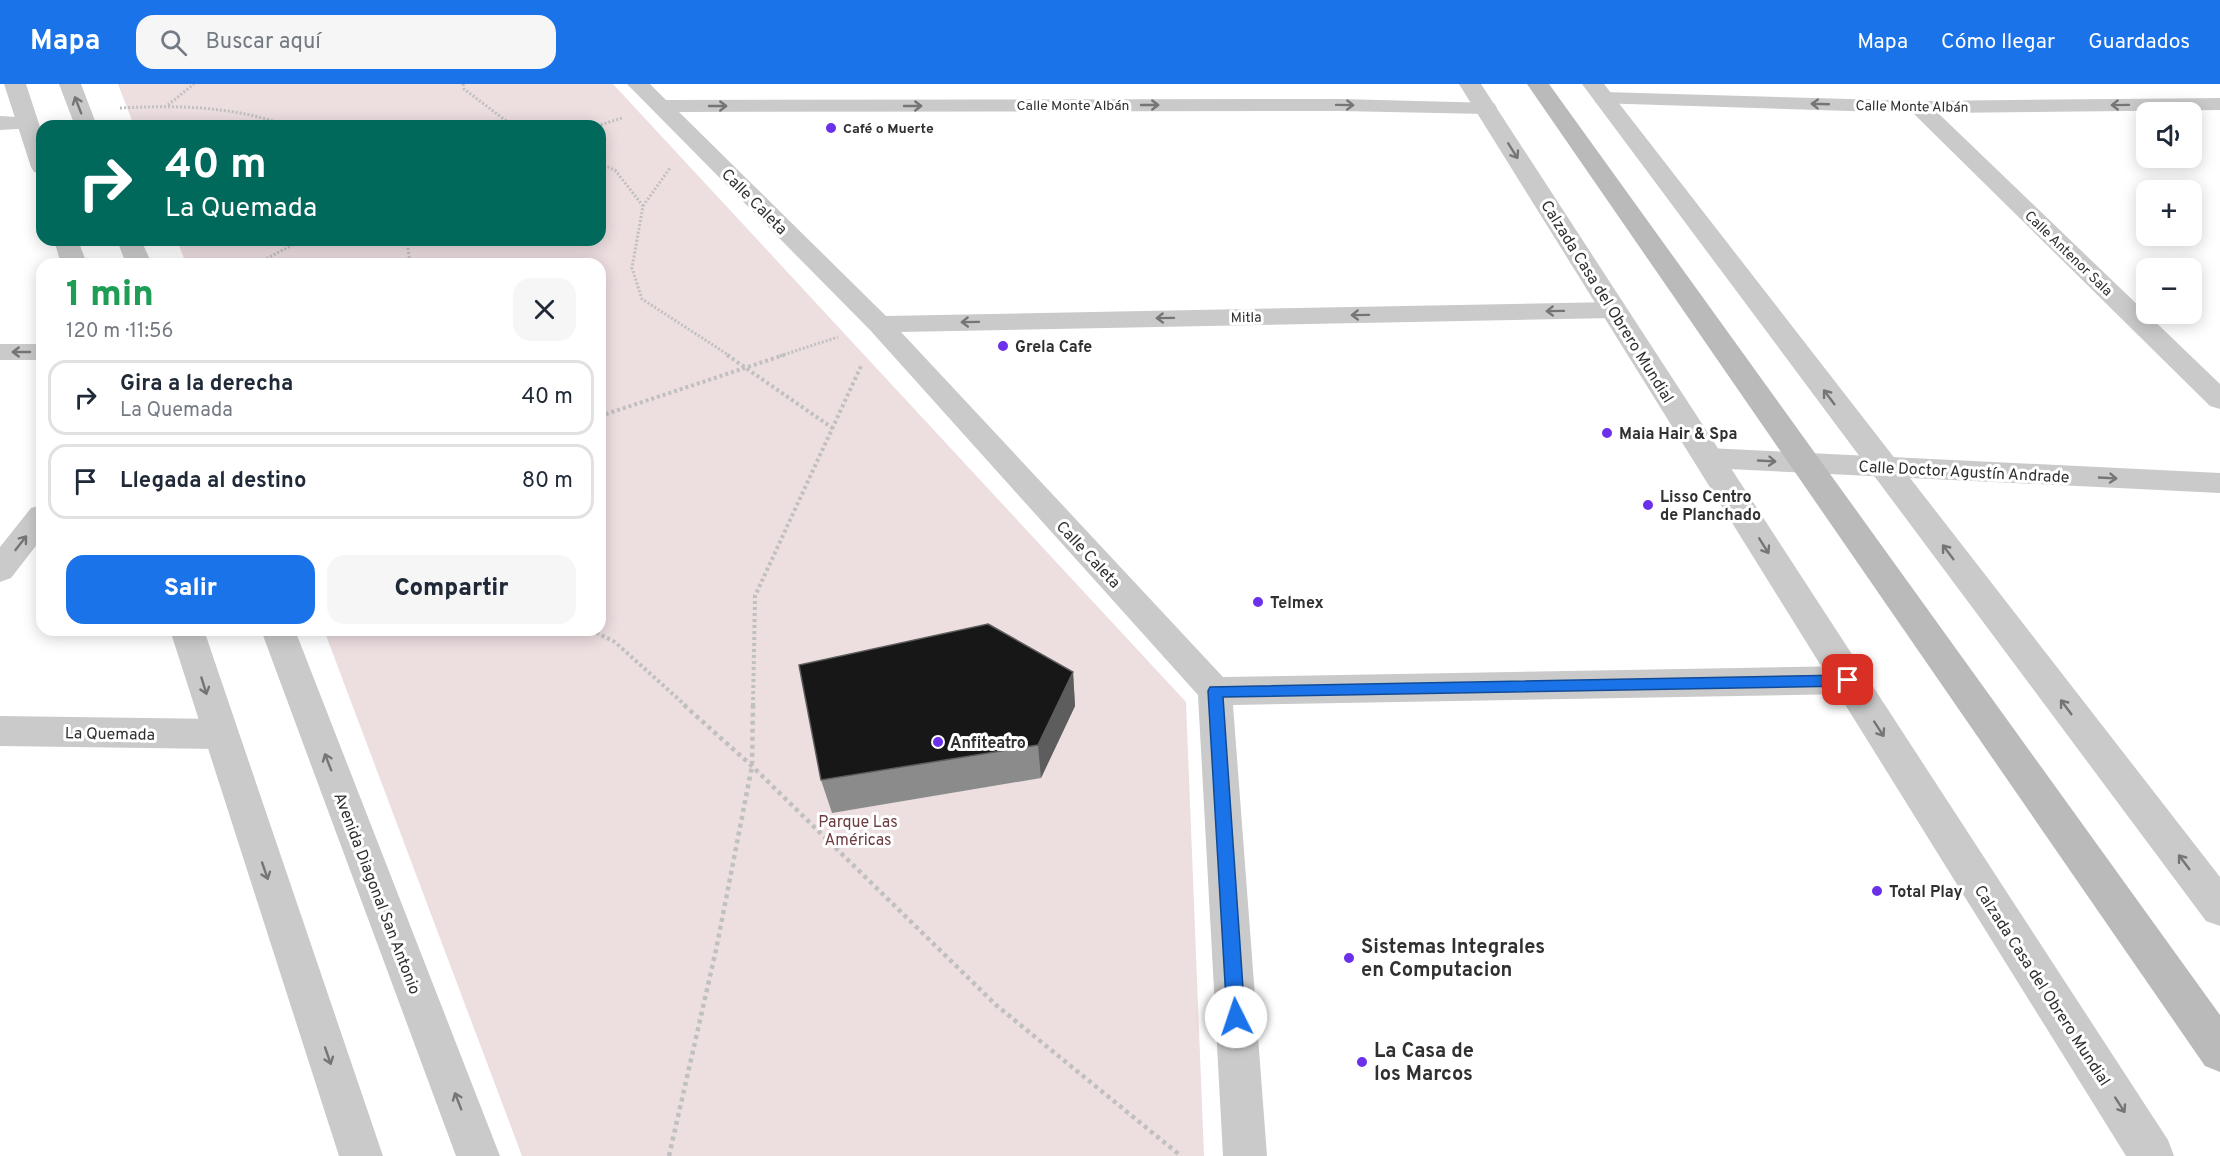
<!DOCTYPE html>
<html lang="es">
<meta charset="utf-8">
<style>
body{margin:0;font-family:Overpass,sans-serif;background:#f6f6f7;color:#1f2937;height:100vh;display:flex;flex-direction:column;font-size:22px;white-space:nowrap}
*{box-sizing:border-box;margin:0}
p{font-size:20px;color:#747a83}
.icon{flex:none;width:33px;height:33px;fill:none;stroke:currentColor;stroke-width:2;stroke-linecap:round;stroke-linejoin:round}
.map{position:relative;flex:1;overflow:hidden}
.sheet{position:absolute;left:36px;top:174px;width:570px;height:378px;display:flex;flex-direction:column;background:#fff;border-radius:18px;box-shadow:0 3px 15px #0003}
.sheet>*{flex:none}
.banner{position:absolute;left:36px;top:36px;width:570px;height:126px;border-radius:18px;box-shadow:0 3px 15px #0003;background:#00695c;color:#fff;overflow:hidden}
.controls{position:absolute;left:2136px;top:18px;display:grid;gap:12px}
.controls a{display:grid;place-items:center;width:66px;height:66px;border-radius:12px;background:#fff;box-shadow:0 3px 15px #0003;font-size:30px}
.pin{position:absolute;display:grid;place-items:center;width:51px;height:51px;color:#fff;margin:-26px;border-radius:12px;box-shadow:0 3px 9px #0006}
.me{position:absolute;width:66px;margin:-33px;rotate:356deg;stroke-linejoin:round;filter:drop-shadow(0 0 4px #0008)}
.turn{display:flex;align-items:center;gap:21px;height:126px;padding:0 30px;font-size:27px}
.turn .icon{width:78px;height:78px;stroke-width:2.5}
.turn b{display:block;font-size:42px;line-height:51px}
.round{display:grid;place-items:center;flex:none;width:63px;height:63px;border-radius:18px;background:#f6f6f7}
.overview{display:flex;align-items:center;justify-content:space-between;height:102px;padding:0 30px}
h1{font-size:36px;font-weight:800;line-height:45px;color:#1e9e55}
.button{display:flex;gap:12px;margin-top:auto;padding:12px 30px}
.button a{flex:1;height:69px;border-radius:18px;background:#1a73e8;color:#fff;font-size:24px;font-weight:800;line-height:69px;text-align:center}
.button a+a{background:#f6f6f7;color:#1f2937}
ul{padding:0;list-style:none}
li{display:flex;align-items:center;gap:18px;height:75px;margin:0 12px 9px;padding:0 18px;border:3px solid #e0e1e3;border-radius:18px}
li div{flex:1}
li b{display:block;font-size:22px}
li em{font-style:normal}
header{display:flex;align-items:center;gap:36px;box-sizing:border-box;height:84px;padding:0 30px;background:#1a73e8;color:#fff}
header strong{font-size:28px}
nav{display:flex;gap:33px;margin-inline-start:auto;font-size:21px}
.search{width:420px;height:54px;background:#f6f6f7;display:flex;align-items:center;gap:15px;box-sizing:border-box;padding:0 21px;border-radius:18px;color:#747a83;font-size:22px}
.map>svg:first-child{display:block}
</style>
<header>
<strong>Mapa</strong>
<div class="search"><svg class="icon" aria-label="search" viewBox="0 0 24 24"><circle cx="10" cy="10" r="6"/><path d="M15 15l6 6"/></svg>Buscar aquí</div>
<nav><a>Mapa</a><a>Cómo llegar</a><a>Guardados</a></nav>
</header>
<div class="map">
<svg width="2220" height="1072" viewBox="0 0 2220 1072">
<rect width="100%" height="100%" fill="#fff"/>
<path fill="#eddee0" d="M118 0H613L1186 618 1204 1072H522L324 546H600V180H186L177 156H600V42H134Z"/>
<g fill="none" stroke-linecap="round" stroke-linejoin="round">
<path stroke="#c0c0c0" stroke-width="3" stroke-dasharray="2 2" stroke-linecap="butt" d="M463 0 464 5 513 42
M168 21 194 0
M120 24C178 21 233 22 288 42
M597 42 622 34
M600 80 615 86 643 122 632 184 642 215 730 272
M643 122 670 84
M407 156 410 180
M256 180 302 156
M780 272 838 253"/>
<path stroke="#c0c0c0" stroke-width="4" stroke-dasharray="3 3" stroke-linecap="butt" d="M727 271 834 345
M600 332 784 271
M591 546 615 558 686 622
M753 622 755 512 862 280"/>
<path stroke="#c0c0c0" stroke-width="4.5" stroke-dasharray="4 4" stroke-linecap="butt" d="M684 621 752 682 996 921 1181 1072
M669 1072 716 866 752 682 753 621"/>
<path fill="#cacaca" fill-rule="evenodd" d="M627 0H650L666 16 1340 15 1494 19 1497 24 1494 29 1486 30 1340 27 679 28 886 232 1613 218 1622 220 1626 226 1622 232 1613 234 901 248 1223 593 1848 582 1860 586 1865 596 1860 606 1848 610 1233 621 1267 1072H1223L1198 611 870 246Z
M1604 8 1919 17 2220 14V26L1938 29 2220 300V325L2210 322 1913 29 1596 19 1593 14 1596 9Z
M0 32 35 34 38 39 35 44 0 46Z
M0 260H42V276H0Z
M1708 364 2220 389V409L1708 384 1698 381 1693 374 1698 367Z
M42 421V454L11 494 0 498V463L31 424Z
M0 632 219 635 232 640 237 650 232 660 219 665 0 662Z"/>
<path fill="#cacaca" fill-rule="evenodd" d="M4 0H26L42 49V90L34 88 31 83Z
M59 0H81L97 42H75Z
M1459 0H1481L2168 1056 2174 1072H2126Z
M1582 0H1604L2220 793V842L2206 837Z
M54 156H78L87 180H61Z
M117 156H141L152 180H126Z
M170 546H204L383 1072H339Z
M261 546H295L500 1072H456Z"/>
<path fill="#bababa" fill-rule="evenodd" d="M1527 0H1549L2220 931V988L2205 982Z"/>
</g>
<path fill="#8b8b8b" d="M1073 588 1075 622 1041 694 832 729 821 696Z"/>
<path fill="#5d5d5d" d="M1073 588 1075 622 1041 694 1038 661Z"/>
<path fill="#171717" stroke="#5d5d5d" stroke-width="1.5" d="M988 540 1073 588 1038 661 821 696 799 581Z"/>
<defs><path id="oneway-shaft" d="M-6 0H5M1.5-3L5.5 0L1.5 3" fill="none" stroke-width="1.6" stroke-linecap="round" stroke-linejoin="round" transform="scale(1.5)"/></defs>
<g stroke="#757575">
<use href="#oneway-shaft" transform="translate(1820 20) rotate(-178)"/>
<use href="#oneway-shaft" transform="translate(78 21) rotate(-111)"/>
<use href="#oneway-shaft" transform="translate(1150 21)"/>
<use href="#oneway-shaft" transform="translate(1345 21) rotate(1)"/>
<use href="#oneway-shaft" transform="translate(2120 21) rotate(179)"/>
<use href="#oneway-shaft" transform="translate(718 22)"/>
<use href="#oneway-shaft" transform="translate(913 22)"/>
<use href="#oneway-shaft" transform="translate(1513 67) rotate(58)"/>
<use href="#oneway-shaft" transform="translate(1555 227) rotate(179)"/>
<use href="#oneway-shaft" transform="translate(1360 231) rotate(179)"/>
<use href="#oneway-shaft" transform="translate(1165 234) rotate(179)"/>
<use href="#oneway-shaft" transform="translate(970 238) rotate(179)"/>
<use href="#oneway-shaft" transform="translate(21 268) rotate(-180)"/>
<use href="#oneway-shaft" transform="translate(1829 313) rotate(-127)"/>
<use href="#oneway-shaft" transform="translate(1767 377) rotate(3)"/>
<use href="#oneway-shaft" transform="translate(2108 394) rotate(3)"/>
<use href="#oneway-shaft" transform="translate(21 459) rotate(-52)"/>
<use href="#oneway-shaft" transform="translate(1764 462) rotate(58)"/>
<use href="#oneway-shaft" transform="translate(1948 468) rotate(-127)"/>
<use href="#oneway-shaft" transform="translate(204 602) rotate(73)"/>
<use href="#oneway-shaft" transform="translate(2066 623) rotate(-127)"/>
<use href="#oneway-shaft" transform="translate(1879 645) rotate(57)"/>
<use href="#oneway-shaft" transform="translate(328 678) rotate(-111)"/>
<use href="#oneway-shaft" transform="translate(2184 778) rotate(-127)"/>
<use href="#oneway-shaft" transform="translate(265 787) rotate(71)"/>
<use href="#oneway-shaft" transform="translate(328 972) rotate(71)"/>
<use href="#oneway-shaft" transform="translate(458 1017) rotate(-111)"/>
<use href="#oneway-shaft" transform="translate(2120 1021) rotate(57)"/>
</g>
<path fill="#1a73e8" stroke="#114b97" stroke-width="1.5" d="M1848 591 1855 596 1848 602 1223 613 1245 933 1242 938 1236 941 1230 938 1227 933 1208 607 1210 603Z"/>
<g fill="#6b30ea" stroke="#fff" stroke-width="2">
<circle cx="831" cy="44" r="6"/>
<circle cx="1003" cy="262" r="6"/>
<circle cx="1607" cy="349" r="6"/>
<circle cx="1648" cy="421" r="6"/>
<circle cx="1258" cy="518" r="6"/>
<circle cx="938" cy="658" r="6"/>
<circle cx="1877" cy="807" r="6"/>
<circle cx="1349" cy="874" r="6"/>
<circle cx="1362" cy="978" r="6"/>
</g>
<g text-anchor="middle" stroke-width="6" stroke-linejoin="round" paint-order="stroke">
<g font-size="14" fill="#303030" stroke="#fff">
<text x="1073" y="26">Calle Monte Albán</text>
<text transform="translate(1912 22) rotate(1)" y="5">Calle Monte Albán</text>
<text transform="translate(2069 169) rotate(44)" y="5">Calle Antenor Sala</text>
<text transform="translate(1246 233) rotate(-1)" y="5">Mitla</text>
</g>
<g font-size="14" font-weight="bold" fill="#303030" stroke="#fff" text-anchor="start">
<text x="843" y="49">Café o Muerte</text>
</g>
<g font-size="16" fill="#303030" stroke="#fff">
<text transform="translate(755 117) rotate(45)" y="6">Calle Caleta</text>
<text transform="translate(1608 217) rotate(58)" y="6">Calzada Casa del Obrero Mundial</text>
<text transform="translate(1964 387) rotate(3)" y="6">Calle Doctor Agustín Andrade</text>
<text transform="translate(1089 470) rotate(47)" y="6">Calle Caleta</text>
<text transform="translate(110 649) rotate(1)" y="6">La Quemada</text>
<text transform="translate(378 809) rotate(69)" y="6">Avenida Diagonal San Antonio</text>
<text transform="translate(2043 901) rotate(57)" y="6">Calzada Casa del Obrero Mundial</text>
</g>
<g font-size="16" font-weight="bold" fill="#303030" stroke="#fff" text-anchor="start">
<text x="1015" y="268">Grela Cafe</text>
<text x="1619" y="355">Maia Hair &amp; Spa</text>
<text x="1660" y="418">Lisso Centro<tspan x="1660" dy="18">de Planchado</tspan></text>
<text x="1270" y="524">Telmex</text>
<text x="950" y="664">Anfiteatro</text>
<text x="1889" y="813">Total Play</text>
</g>
<g font-size="16" fill="#6d3c3f" stroke="#fff">
<text x="858" y="743">Parque Las<tspan x="858" dy="18">Américas</tspan></text>
</g>
<g font-size="20" font-weight="bold" fill="#303030" stroke="#fff" text-anchor="start">
<text x="1361" y="869">Sistemas Integrales<tspan x="1361" dy="23">en Computacion</tspan></text>
<text x="1374" y="973">La Casa de<tspan x="1374" dy="23">los Marcos</tspan></text>
</g>
</g>
</svg>
<div class="controls">
<a><svg class="icon" aria-label="sound" viewBox="0 0 24 24"><path d="M4 9h4l5-4v14l-5-4H4zM17 9q2 3 0 6"/></svg></a>
<a>+</a>
<a>−</a>
</div>
<div class="pin" style="left:1848px;top:596px;background:#d93025"><svg class="icon" aria-label="arrive" viewBox="0 0 24 24"><path d="M6 21V4h12l-3 4 3 4H6"/></svg></div>
<svg class="me" style="left:1236px;top:933px" viewBox="-20 -20 40 40"><circle r="19" fill="#fff"/><path d="M0-13L10 11 0 6-10 11z" fill="#1a73e8"/></svg>
<div class="banner">
<div class="turn"><svg class="icon" aria-label="right" viewBox="0 0 24 24"><path d="M7 20v-9h11M14 6l5 5-5 5"/></svg><div><b>40 m</b>La Quemada</div></div>
</div>
<section class="sheet">
<div class="overview"><div><h1>1 min</h1><p>120 m · 11:56</p></div><a class="round"><svg class="icon" aria-label="close" viewBox="0 0 24 24"><path d="M6 6l12 12M18 6L6 18"/></svg></a></div>
<ul>
<li><svg class="icon" aria-label="right" viewBox="0 0 24 24"><path d="M7 20v-9h11M14 6l5 5-5 5"/></svg><div><b>Gira a la derecha</b><p>La Quemada</p></div><em>40 m</em></li>
<li><svg class="icon" aria-label="arrive" viewBox="0 0 24 24"><path d="M6 21V4h12l-3 4 3 4H6"/></svg><div><b>Llegada al destino</b></div><em>80 m</em></li>
</ul>
<div class="button"><a>Salir</a><a>Compartir</a></div>
</section>
</div>
